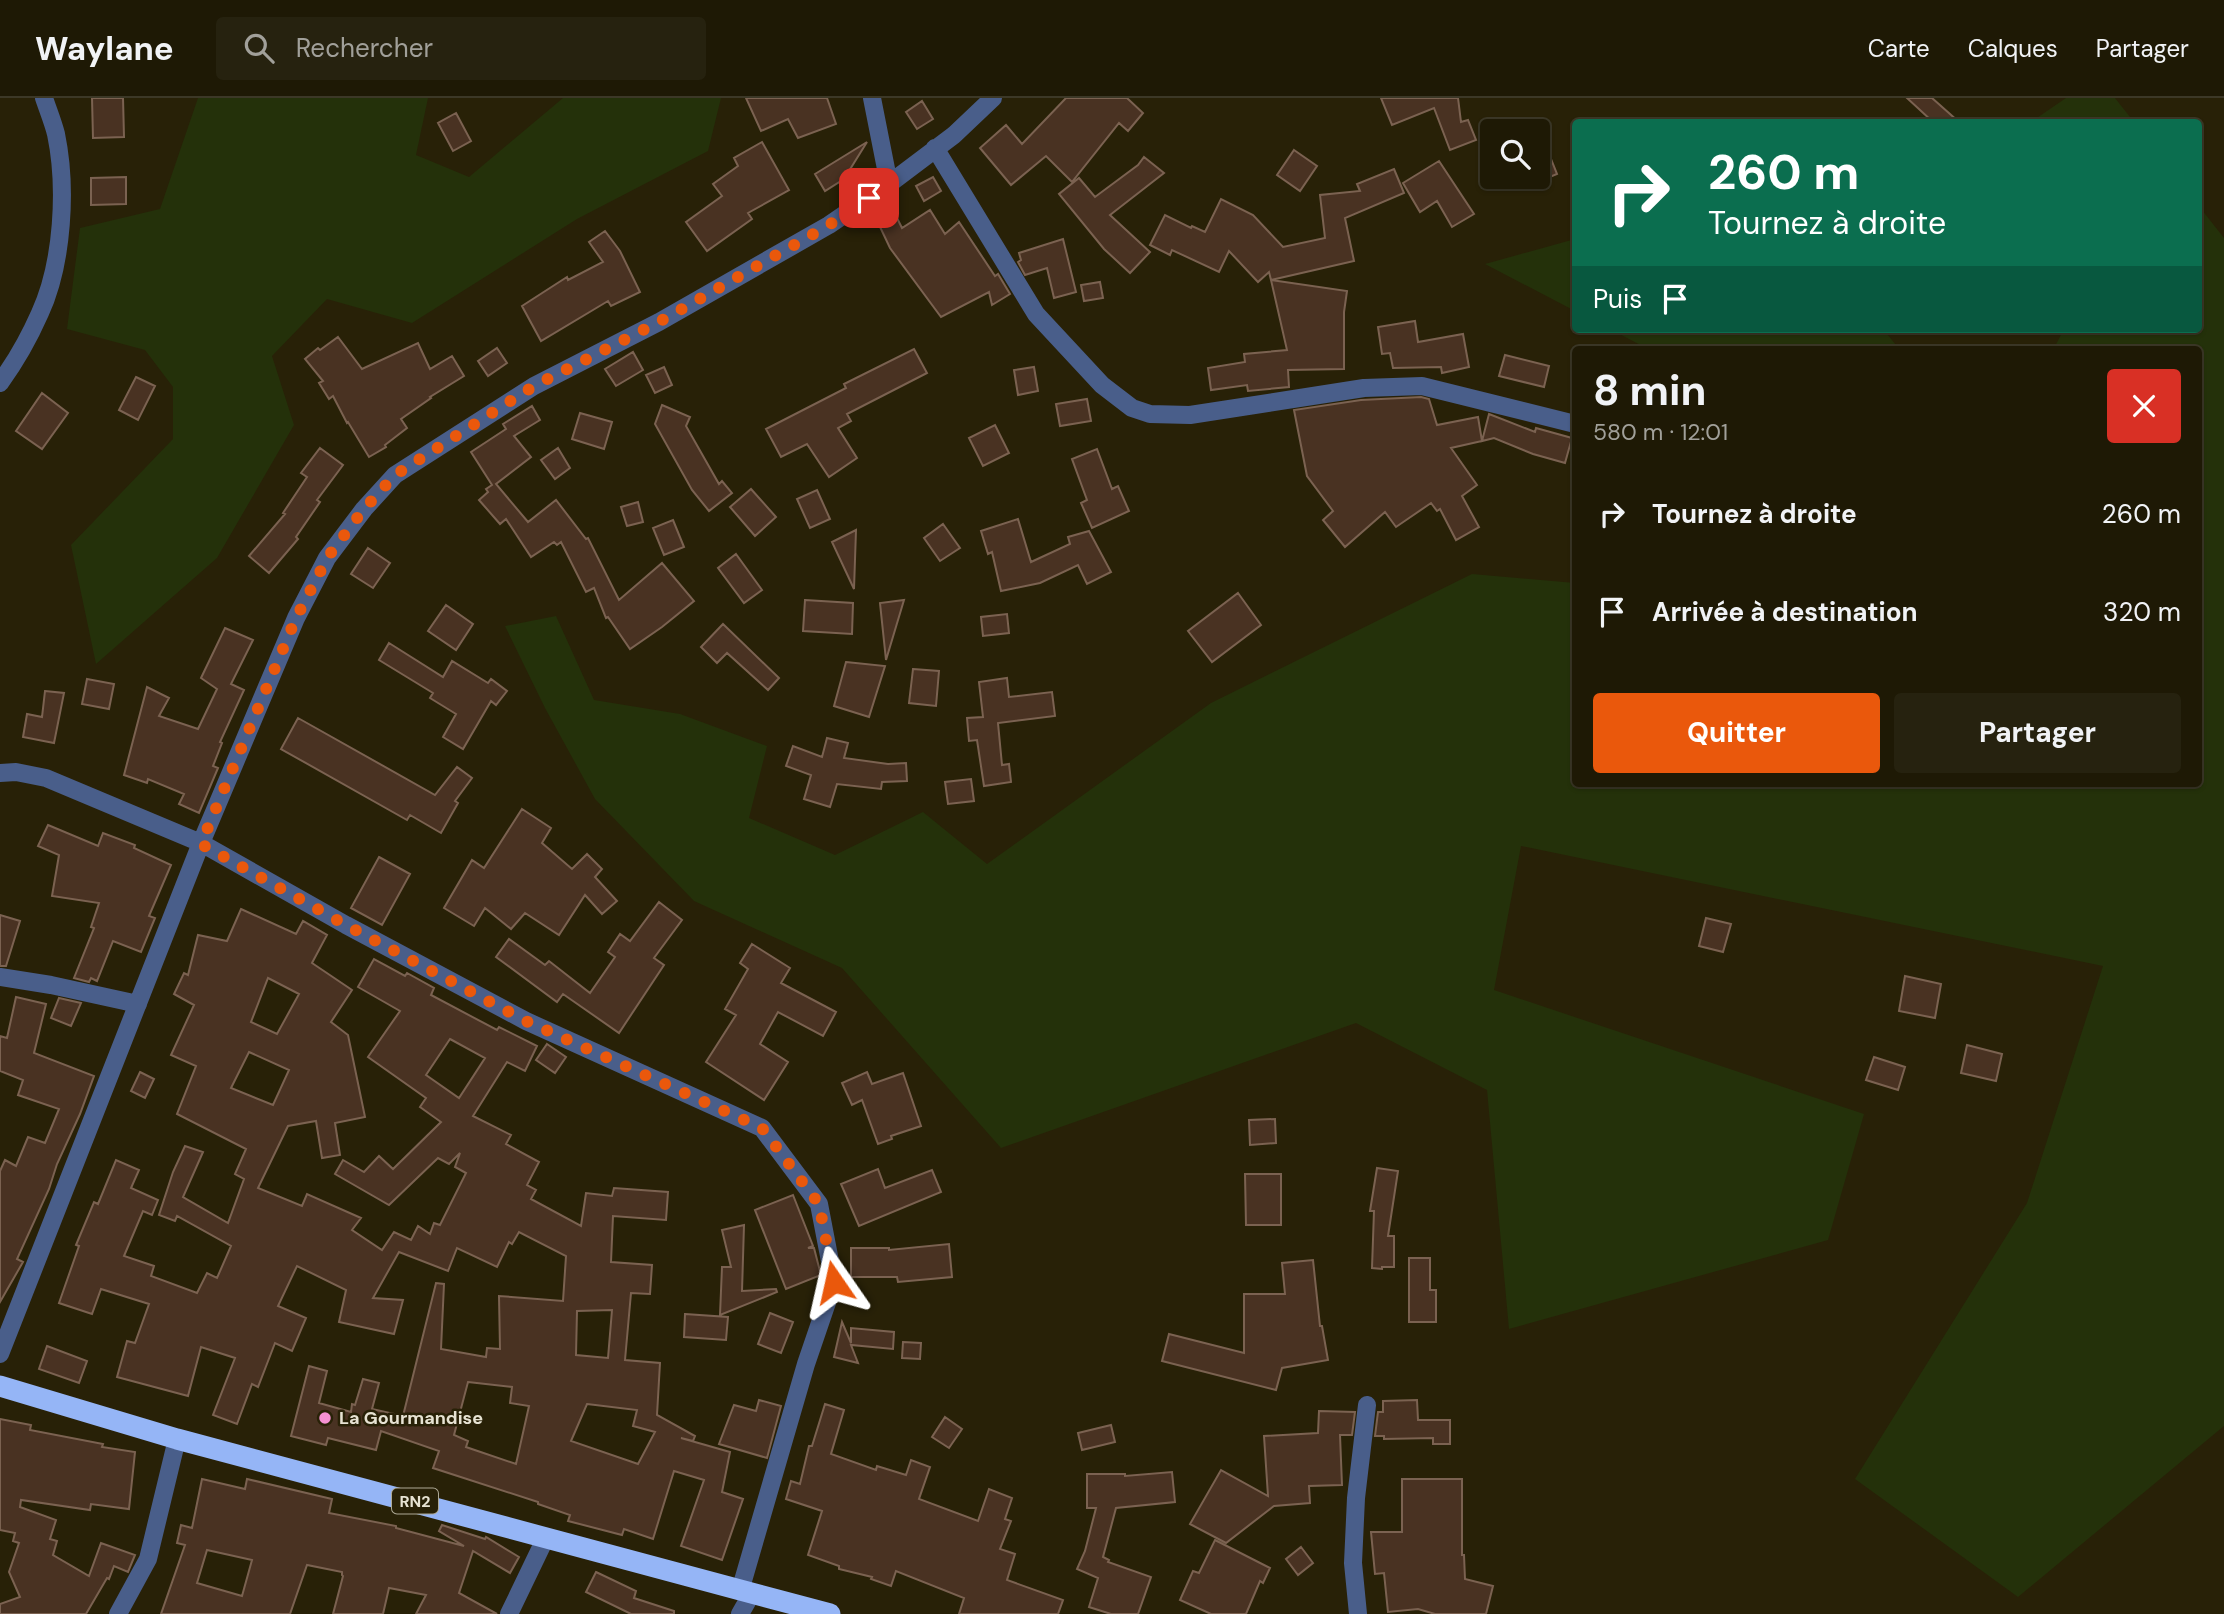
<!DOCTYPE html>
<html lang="fr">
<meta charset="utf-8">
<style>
body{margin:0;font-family:"DM Sans",sans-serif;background:#26220f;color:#f1f3f6;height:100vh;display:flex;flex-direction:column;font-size:26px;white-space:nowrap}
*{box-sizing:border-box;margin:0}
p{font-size:23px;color:#a1a09a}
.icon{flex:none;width:38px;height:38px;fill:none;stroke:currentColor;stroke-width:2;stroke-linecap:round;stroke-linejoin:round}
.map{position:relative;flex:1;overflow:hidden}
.drawer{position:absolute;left:1572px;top:248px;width:630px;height:441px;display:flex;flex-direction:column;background:#1e1905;border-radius:7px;box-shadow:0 2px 5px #0004,0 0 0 2px #3c3827}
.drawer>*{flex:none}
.guide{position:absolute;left:1572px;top:21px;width:630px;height:214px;border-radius:7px;box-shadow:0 2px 5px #0004,0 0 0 2px #3c3827;background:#0b6e4f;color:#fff;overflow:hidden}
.tools{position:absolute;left:1480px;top:21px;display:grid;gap:14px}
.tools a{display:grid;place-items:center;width:70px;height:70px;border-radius:7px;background:#1e1905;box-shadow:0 2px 5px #0004,0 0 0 2px #3c3827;font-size:35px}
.pin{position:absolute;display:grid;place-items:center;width:60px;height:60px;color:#fff;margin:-30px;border-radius:14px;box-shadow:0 4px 10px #0006}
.me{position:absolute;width:77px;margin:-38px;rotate:349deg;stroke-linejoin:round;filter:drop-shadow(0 0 5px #0008)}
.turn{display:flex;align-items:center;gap:24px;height:147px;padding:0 21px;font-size:32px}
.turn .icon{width:91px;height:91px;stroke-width:2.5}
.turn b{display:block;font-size:49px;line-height:60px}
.then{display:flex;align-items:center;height:66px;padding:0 21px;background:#0003;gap:14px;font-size:26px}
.round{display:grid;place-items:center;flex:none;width:74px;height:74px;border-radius:7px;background:#26220f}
.overview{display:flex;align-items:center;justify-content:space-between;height:119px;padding:0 21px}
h1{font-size:42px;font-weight:700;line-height:52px}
.primary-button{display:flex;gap:14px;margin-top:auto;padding:14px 21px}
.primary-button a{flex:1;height:80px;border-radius:7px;background:#ea580c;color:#fff;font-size:28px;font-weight:700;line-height:80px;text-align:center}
.primary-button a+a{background:#26220f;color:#f1f3f6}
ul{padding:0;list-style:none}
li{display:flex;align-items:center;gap:21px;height:98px;padding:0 21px}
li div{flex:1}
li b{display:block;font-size:26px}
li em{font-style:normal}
header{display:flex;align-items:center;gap:42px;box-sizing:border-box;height:98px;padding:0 35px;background:#1e1905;border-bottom:2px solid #3c3827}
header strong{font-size:33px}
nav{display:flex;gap:38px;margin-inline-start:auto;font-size:24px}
.search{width:490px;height:63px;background:#26220f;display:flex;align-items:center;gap:18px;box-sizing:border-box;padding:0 24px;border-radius:7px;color:#a1a09a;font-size:26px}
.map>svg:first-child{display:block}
</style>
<header>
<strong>Waylane</strong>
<div class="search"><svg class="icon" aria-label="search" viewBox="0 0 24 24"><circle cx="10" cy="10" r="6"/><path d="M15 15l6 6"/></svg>Rechercher</div>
<nav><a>Carte</a><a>Calques</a><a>Partager</a></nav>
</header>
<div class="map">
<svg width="2224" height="1516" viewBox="0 0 2224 1516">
<rect width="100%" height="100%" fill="#282107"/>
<path fill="#24310a" d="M198 0H428L416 57 469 79 563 0H721L708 53 577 121 412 225 327 201 272 258 294 327 217 460 96 566 71 447 173 341V289L145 252 67 231 80 130 160 111Z
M2066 0H2115L2134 24H2031Z
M2198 107 2224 140V1328L2018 1499 1855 1381 2027 1105 2103 868 1521 748 1494 892 1864 1016 1828 1142 1509 1231 1487 992 1356 925 1001 1050 842 870 694 803 595 701 545 610 505 528 556 518 594 602 680 616 767 648 749 720 835 757 923 714 987 766 1211 605 1472 476 1575 485V686H2198V252H2053L2064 231H2198Z
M1575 141V213L1485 166Z
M1610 231H1883L1900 252H1650Z"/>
<path fill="#493222" stroke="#7b6251" stroke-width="2" fill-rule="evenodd" d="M92 0H123L124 39 93 40Z
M746 0H827L836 26 798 40 788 21 761 33Z
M1066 0H1127L1143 15 1128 33 1119 25 1072 84 1046 58 1011 87 980 50 1006 27 1022 46Z
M1381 0H1458L1461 24 1468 22 1476 42 1450 52 1434 10 1392 27Z
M1907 0H1932L1959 24H1933Z
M922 3 933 21 917 31 906 14Z
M456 15 471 43 453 53 438 25Z
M1539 31 1557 76 1538 84V31Z
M762 44 789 92 748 115 752 121 707 153 686 124 722 98 713 86 738 68 734 60Z
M867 44 844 81 825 93 815 76Z
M1294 52 1317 68 1300 93 1277 77Z
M1144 59 1164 75 1110 117 1150 154 1130 175 1104 151 1059 96 1079 80 1095 99 1138 67Z
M1439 63 1474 116 1452 129 1437 103 1420 114 1403 85Z
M1394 71 1404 95 1345 120 1354 163 1271 182 1269 174 1258 184 1229 153 1219 174 1172 152 1170 157 1150 147 1165 117 1191 130 1192 128 1205 134 1221 101 1253 117 1283 149 1325 140 1320 97 1360 93 1357 86Z
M126 79V106L91 107V80Z
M933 79 941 93 924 103 916 88Z
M889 104 902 130 930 112 945 136 959 124 995 178 998 176 1010 196 992 207 989 194 941 219 890 150 872 112Z
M605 133 620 153 640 194 611 208 608 203 541 243 522 208 567 179 568 182 603 164 589 144Z
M1063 141 1076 194 1054 200 1047 170 1025 177 1018 164 1021 162 1019 155Z
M1271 182 1347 193 1344 214V271L1288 272 1289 289 1248 293 1247 287 1211 292 1208 270 1245 264 1244 256 1287 252Z
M1100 184 1103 200 1084 203 1081 187Z
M1415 223 1418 244 1463 236 1469 269 1442 275 1441 269 1393 270 1390 255 1382 256 1378 229Z
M338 239 362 271 418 245 430 271 452 258 464 278 430 299 431 300 401 321 407 330 385 347 386 349 369 359 348 324 347 325 333 298 329 301 319 285 323 283 305 261 318 250 320 252Z
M497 250 507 265 488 278 478 263Z
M914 251 927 275 847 316 851 323 838 330 857 360 829 379 807 346 781 359 766 331 846 290 844 286Z
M633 254 643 272 616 288 605 271Z
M1505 257 1549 268 1544 289 1499 278Z
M664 269 672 287 655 295 646 277Z
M1034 269 1038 293 1018 297 1014 272Z
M136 279 155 288 138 322 119 312Z
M42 295 68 315 42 351 16 333Z
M1421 299 1429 301 1437 327 1478 319 1482 343 1451 350 1477 387 1462 398 1479 429 1456 442 1440 411 1437 413 1431 405 1396 429 1385 414 1345 449 1323 422 1333 413 1307 378 1294 312 1361 302Z
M1087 301 1091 323 1060 328 1056 306Z
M662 307 690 319 686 328 719 386 722 383 732 395 709 413 692 392 655 326Z
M532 308 540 322 514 338 531 359 496 386 528 424 556 402 586 441 588 440 619 502 662 465 694 503 662 529 630 551 608 519 606 520 594 490 586 494 561 444 557 447 554 444 531 459 506 421 500 426 479 402 488 394 486 391 492 387 471 354 506 331 503 326Z
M580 315 612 324 604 351 572 341Z
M1489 316 1535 334 1536 330 1572 340 1565 365 1533 356 1494 340 1482 343Z
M995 327 1009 355 983 368 969 340Z
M320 350 343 367 317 402 320 404 296 439 298 441 269 475 249 458 285 416 283 415 307 379 301 375Z
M558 350 570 370 555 381 541 362Z
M1097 351 1112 391 1118 388 1129 413 1092 430 1081 405 1087 402 1072 361Z
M751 391 776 419 755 438 730 409Z
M817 392 830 421 810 430 797 401Z
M638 404 643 424 627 428 621 409Z
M1018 421 1031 464 1070 446 1068 439 1089 433 1111 474 1087 486 1078 467 1040 485 1001 493 992 454 988 456 981 433Z
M673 422 684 449 664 457 653 430Z
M943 426 960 450 940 463 924 440Z
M856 432 854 491 832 444Z
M368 450 390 465 373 490 351 476Z
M736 456 762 492 744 505 718 470Z
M1238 495 1261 527 1212 564 1188 533Z
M805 502 853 505 852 536 803 533Z
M904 502 886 562 880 505Z
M446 507 473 526 456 552 428 533Z
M1007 516 1009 535 983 538 981 519Z
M723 526 779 580 768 592 727 555 717 565 701 549Z
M225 530 253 542 231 586 244 592 220 644 222 645 213 668 218 670 199 715 179 706 184 696 148 681 147 685 124 677 147 589 169 600 159 618 198 631 217 591 201 580Z
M389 545 443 579 452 563 488 585 491 581 507 593 496 607 491 603 463 651 443 639 456 616 430 600 433 595 379 562Z
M846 564 885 568 869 619 834 608Z
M913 571 939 573 936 608 909 605Z
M1007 580 1009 599 1052 594 1055 618 998 625 1002 667 1009 666 1011 684 984 688 977 642 969 643 967 620 983 619 979 584Z
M87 581 114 586 109 611 82 606Z
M45 593 64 595 54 645 23 639 27 616 42 619Z
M298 620 435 697 457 669 472 680 455 703 458 705 441 735 410 717 407 722 281 651Z
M827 640 848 645 844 660 888 666 906 665 907 683 882 684 881 691 837 686 830 709 804 701 811 677 786 668 793 648 822 659Z
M971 681 974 703 948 706 945 684Z
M522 711 551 730 542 745 572 771 587 756 602 771 595 779 617 803 602 816 585 797 559 837 525 815 511 831 485 810 474 828 444 810 472 762 484 770Z
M48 727 98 748 103 735 135 747 134 750 171 767 149 818 155 820 141 854 113 843 97 883 91 880 89 884 74 880 94 830 91 829 99 805 52 798 59 757 38 748Z
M379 759 410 776 382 827 351 810Z
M659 804 682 822 654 860 664 867 619 935 563 896 557 904 496 859 509 841 545 867 549 863 590 895 615 859 608 854 620 836 630 843Z
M241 811 296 836 303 823 327 837 312 865 352 892 331 924 348 937 365 1019 335 1025 340 1057 322 1060 316 1023 288 1028 258 1090 302 1108 307 1096 361 1120 352 1132 382 1152 394 1134 411 1142 418 1128 430 1136 434 1125 440 1127 466 1075 455 1069 460 1055 449 1066 438 1060 389 1107 335 1076 343 1062 364 1074 379 1058 393 1071 441 1024 420 1009 426 1000 368 959 400 913 358 889 374 861 405 878 407 875 434 890 431 897 497 932 499 929 537 948 525 973 507 964 473 1018 511 1037 506 1046 539 1064 527 1087 536 1092 531 1101 581 1128 586 1095 612 1098 614 1090 668 1094 666 1122 613 1118 611 1164 652 1167 650 1196 631 1195 625 1262 660 1265 657 1317 695 1338 693 1343 681 1340 730 1354 722 1394 743 1401 722 1462 681 1448 704 1382 674 1373 653 1441 624 1431 622 1437 568 1423 570 1417 538 1406V1404L433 1370 439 1353 381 1333 376 1352 328 1340 326 1347 291 1338 309 1268 327 1273 319 1305 351 1314 352 1306 355 1307 363 1281 379 1285 372 1311 403 1318 436 1185 444 1186 441 1251 486 1259 487 1250 500 1251 499 1198 563 1203 566 1158 519 1134 512 1146 509 1144 497 1169 457 1150 448 1173 399 1154 373 1200 403 1202 394 1236 339 1224 346 1192 297 1168 278 1208 306 1220 292 1253 275 1245 258 1289 252 1286 237 1326 213 1317 235 1260 201 1249 188 1298 117 1279 127 1243 135 1245 149 1206 101 1191 92 1216 59 1205 79 1148 76 1147 94 1104 98 1106 116 1062 139 1072 131 1090 158 1102 152 1117 143 1113 124 1158 154 1168 151 1178 197 1195 207 1175 217 1180 231 1148 177 1118 175 1123 159 1117 173 1074 185 1048 203 1054 183 1099 228 1125 244 1081 235 1076 246 1051 177 1016 196 968 171 957 194 907 174 896 184 875 188 877 198 837 227 843ZM268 880 299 896 277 936 251 924ZM450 941 485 960 459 1000 426 977ZM249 954 289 972 273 1007 231 990ZM612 1212 608 1260 576 1257 577 1213ZM468 1284 512 1289 510 1305 529 1308 516 1366 466 1349 468 1343 454 1337ZM587 1306 637 1312 633 1328 655 1334 638 1366 571 1343Z
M0 817 20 823 6 868H0Z
M1706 820 1731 826 1723 854 1699 848Z
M752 846 790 870 781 885 836 914 823 938 778 914 760 946 788 964 764 1002 706 964 736 917 725 911 748 871 740 865Z
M1905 878 1941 886 1935 920 1899 913Z
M16 899 46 906 34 955 94 978 80 1016 57 1066 49 1091 17 1161 23 1164 0 1204V1073L5 1062 16 1068 28 1039 45 1045 59 1011 18 997 23 982 0 973V938L7 940Z
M59 900 81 905 71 928 51 920Z
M547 946 566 959 555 975 536 962Z
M1967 947 2002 956 1996 983 1961 975Z
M1874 959 1905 969 1898 992 1866 982Z
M140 974 154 981 145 1000 131 993Z
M867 974 872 986 903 975 921 1028 891 1038 892 1041 878 1046 862 1002 852 1007 842 985Z
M1275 1021 1276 1045 1250 1047 1249 1022Z
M1377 1070 1398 1073 1388 1138H1394V1169H1382V1171L1372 1170 1374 1113H1370Z
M878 1071 885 1090 932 1072 941 1094 859 1128 841 1086Z
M1245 1076H1281V1127H1246Z
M793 1097 813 1148 808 1150H814L821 1177 786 1191 755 1112Z
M744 1127 742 1193 776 1191 777 1194 720 1217 722 1169H731L722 1132Z
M949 1146 952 1179 898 1184 897 1179H851V1150H889V1152Z
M1409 1160H1430V1192H1436V1224H1409Z
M1313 1162 1320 1228H1322L1328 1262 1282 1270 1276 1292 1162 1263 1169 1236 1244 1255V1196H1285L1282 1165Z
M770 1215 793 1224 781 1255 758 1246Z
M685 1216 728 1219 726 1242 684 1239Z
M842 1224 851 1245V1230L894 1234 893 1251 851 1247 858 1265 834 1259Z
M903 1244 921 1245 920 1261 902 1260Z
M47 1248 87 1263 79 1285 39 1271Z
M759 1302 781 1308 767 1360 719 1346 734 1307 756 1313Z
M1417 1302 1418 1322H1450V1346H1433V1340L1384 1341V1338H1375L1378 1314H1383V1303Z
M825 1306 844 1312 831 1356 876 1372 877 1368 906 1377 911 1362 930 1369 919 1401 978 1423 989 1391 1012 1400 1005 1421 1011 1423 1000 1451 1015 1456 1007 1482 1063 1502 1058 1516H959L964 1500 896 1473 891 1488 871 1481 872 1479 839 1471V1468L808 1457 822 1413 786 1401 791 1383 800 1386 809 1348H812Z
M1319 1313 1355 1314 1352 1337H1340L1342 1387 1309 1388 1310 1405 1274 1408 1226 1445 1190 1426 1221 1372 1268 1398 1264 1338 1318 1335Z
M945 1319 962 1331 949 1350 932 1339Z
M0 1321 31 1327 30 1332 103 1346 102 1349 135 1354 129 1411 91 1406 90 1412 21 1402 20 1409 56 1422 50 1441 57 1443 53 1457 89 1478 101 1445 135 1457 128 1474 114 1468 109 1481 107 1480 86 1516H0V1506L20 1499 9 1474 19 1445 13 1443 15 1435 0 1432Z
M1111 1327 1115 1344 1082 1352 1078 1335Z
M1172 1374 1175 1404 1116 1410 1103 1459 1109 1462 1108 1464 1151 1479 1138 1516H1111L1089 1509 1098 1480 1077 1471 1085 1453 1096 1410H1087V1376H1125V1378Z
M202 1381 245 1391 247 1381 332 1401 329 1415 396 1428V1430L464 1448 439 1433 442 1427 485 1441 486 1439 519 1459 510 1475 473 1453 459 1495 497 1516H416L426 1497 389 1490 383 1516H333L343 1478 342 1477V1474L307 1467 290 1516H161L185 1447 177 1445 181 1427 192 1430ZM207 1452 252 1462 242 1498 197 1485Z
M1402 1381H1462V1457H1464L1465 1481 1493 1488 1486 1516H1435L1418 1511 1388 1514 1384 1475 1375 1476 1371 1434H1402Z
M1215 1442 1270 1470 1263 1485 1260 1483 1246 1516H1211L1180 1502 1193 1473 1199 1475Z
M1301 1449 1313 1465 1298 1477 1286 1461Z
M596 1474 636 1493 634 1500 674 1513V1516H631L586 1494Z"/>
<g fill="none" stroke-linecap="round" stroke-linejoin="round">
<path stroke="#495e8a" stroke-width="18" d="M935 50 1036 216 1102 287 1132 310 1150 316 1190 317 1364 290 1422 288 1571 325
M889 86 954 37 993 0
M0 285C16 263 29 240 40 215 63 165 67 89 56 36 53 24 48 12 44 0
M0 675 16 674 46 680 201 745 346 827 526 923 762 1030 819 1106 834 1184 806 1266 740 1493
M0 879 51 887 138 906
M0 1256 201 745 296 520 327 460 364 411 395 377 534 288 659 224 829 127 889 86 872 0
M118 1516 148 1461 177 1341
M509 1516 546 1439
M740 1516 752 1495
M1358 1516 1353 1465 1356 1400 1367 1307"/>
<path stroke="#95b5f6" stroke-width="21" d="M0 1288 177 1341 830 1516"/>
</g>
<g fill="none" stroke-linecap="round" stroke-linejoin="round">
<path stroke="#ea580c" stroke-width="12" stroke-dasharray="0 21.6" d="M834 1184 819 1106 762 1030 526 923 346 827 201 746 296 520 317 480 327 460 364 411 395 377 534 288 659 224 829 127 869 100"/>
</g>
<circle fill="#f591d2" stroke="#282107" stroke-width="2.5" cx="325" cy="1320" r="7"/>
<g text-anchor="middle" stroke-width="5" stroke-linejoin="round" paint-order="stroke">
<rect fill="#282107" stroke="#aea996" stroke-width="2" x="392" y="1390.5" width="46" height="25" rx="5"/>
<g font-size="16" font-weight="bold" fill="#e7e3d3">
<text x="415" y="1409">RN2</text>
</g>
<g font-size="18" font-weight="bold" fill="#e7e3d3" stroke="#282107" text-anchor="start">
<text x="339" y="1326">La Gourmandise</text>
</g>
</g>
</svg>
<div class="tools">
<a><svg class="icon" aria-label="search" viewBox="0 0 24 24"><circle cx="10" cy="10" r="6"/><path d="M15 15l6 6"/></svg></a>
</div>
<div class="pin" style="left:869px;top:100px;background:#d93025"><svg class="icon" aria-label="arrive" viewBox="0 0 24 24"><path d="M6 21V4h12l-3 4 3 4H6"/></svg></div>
<svg class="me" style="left:834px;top:1184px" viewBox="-20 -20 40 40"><path d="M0-17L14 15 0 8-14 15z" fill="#ea580c" stroke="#fff" stroke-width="4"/></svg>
<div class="guide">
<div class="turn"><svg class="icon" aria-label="right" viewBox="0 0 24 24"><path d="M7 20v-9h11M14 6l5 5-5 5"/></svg><div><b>260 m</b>Tournez à droite</div></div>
<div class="then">Puis<svg class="icon" aria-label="arrive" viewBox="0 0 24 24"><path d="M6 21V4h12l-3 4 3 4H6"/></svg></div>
</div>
<section class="drawer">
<div class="overview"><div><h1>8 min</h1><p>580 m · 12:01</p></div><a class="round" style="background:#d93025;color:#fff"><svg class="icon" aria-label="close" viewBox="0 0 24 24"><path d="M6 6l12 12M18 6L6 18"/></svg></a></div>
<ul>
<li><svg class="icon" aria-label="right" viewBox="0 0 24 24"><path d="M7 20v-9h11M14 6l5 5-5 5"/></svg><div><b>Tournez à droite</b></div><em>260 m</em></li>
<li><svg class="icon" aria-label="arrive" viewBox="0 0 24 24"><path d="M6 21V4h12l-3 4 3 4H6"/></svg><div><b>Arrivée à destination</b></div><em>320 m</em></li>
</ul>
<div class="primary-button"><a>Quitter</a><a>Partager</a></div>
</section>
</div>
